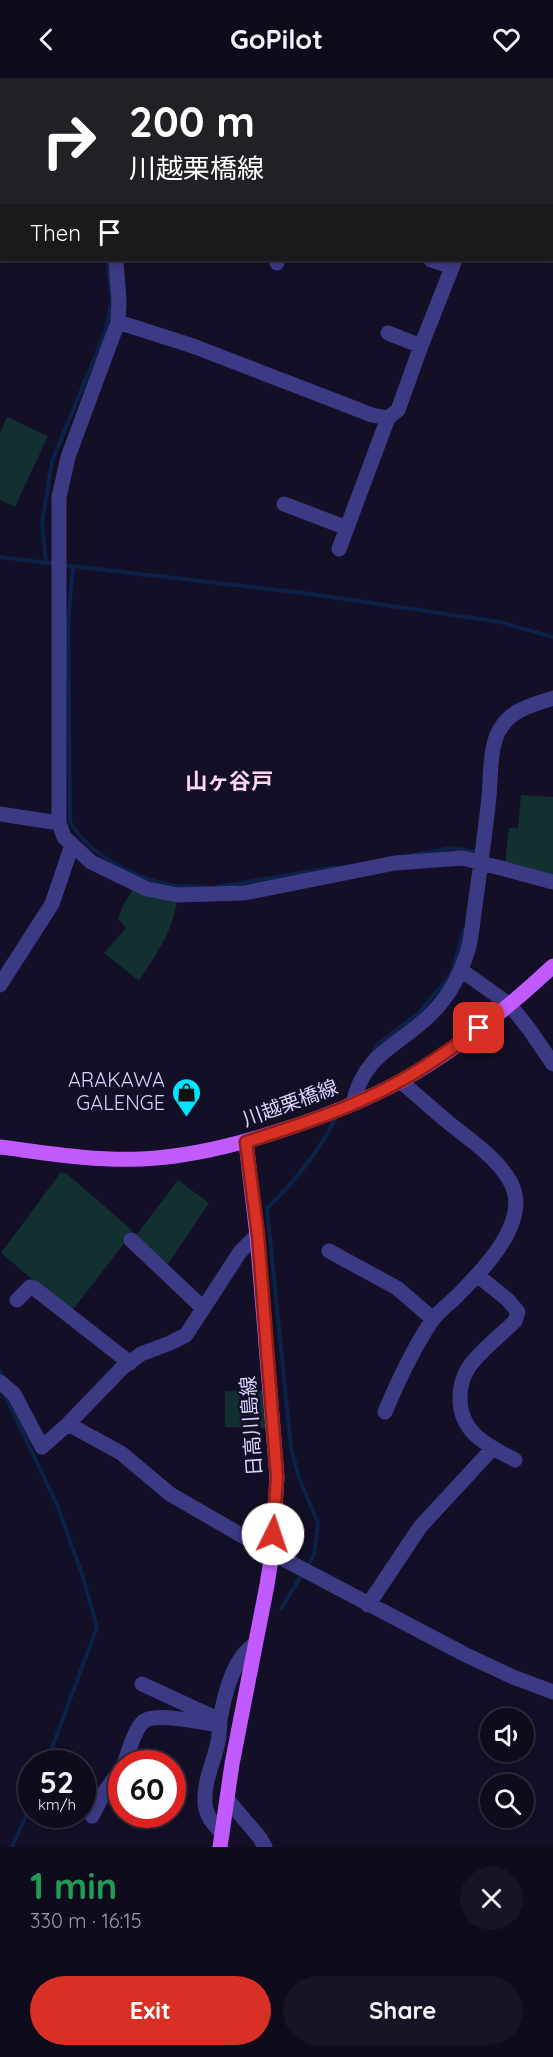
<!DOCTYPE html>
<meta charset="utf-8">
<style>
body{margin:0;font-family:Quicksand,"Noto Sans JP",sans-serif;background:#171425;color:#f1f3f6;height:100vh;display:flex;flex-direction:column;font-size:22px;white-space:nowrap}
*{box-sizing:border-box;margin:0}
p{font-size:20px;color:#9b9ba3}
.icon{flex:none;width:33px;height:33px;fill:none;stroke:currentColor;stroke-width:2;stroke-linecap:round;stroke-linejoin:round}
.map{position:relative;height:1769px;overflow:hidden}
.panel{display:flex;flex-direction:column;background:#0e0b1c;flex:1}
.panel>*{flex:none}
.top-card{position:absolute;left:0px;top:0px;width:554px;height:183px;box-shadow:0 3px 9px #0003,0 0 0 2px #2e2b3b;background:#202124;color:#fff;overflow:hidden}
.fabs{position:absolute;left:480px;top:1630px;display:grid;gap:12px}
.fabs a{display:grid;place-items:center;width:54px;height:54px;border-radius:50%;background:#0e0b1c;box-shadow:0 3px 9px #0003,0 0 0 2px #2e2b3b;font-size:30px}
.speed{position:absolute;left:18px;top:1672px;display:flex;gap:12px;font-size:30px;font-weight:700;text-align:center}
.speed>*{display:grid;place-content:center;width:78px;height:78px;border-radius:50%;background:#0e0b1c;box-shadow:0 3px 9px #0003,0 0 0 2px #2e2b3b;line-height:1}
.speed small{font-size:15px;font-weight:400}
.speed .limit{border:9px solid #d22;background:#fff;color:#111}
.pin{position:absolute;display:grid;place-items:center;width:51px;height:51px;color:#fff;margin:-26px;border-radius:12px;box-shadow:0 3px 9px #0006}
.me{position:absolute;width:66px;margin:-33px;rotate:4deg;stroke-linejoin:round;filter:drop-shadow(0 0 4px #0008)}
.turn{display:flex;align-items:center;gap:21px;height:126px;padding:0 30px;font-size:27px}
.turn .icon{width:78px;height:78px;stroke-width:2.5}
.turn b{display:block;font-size:42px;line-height:51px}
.then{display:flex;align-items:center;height:57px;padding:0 30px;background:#0003;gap:12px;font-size:22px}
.round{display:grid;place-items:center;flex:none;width:63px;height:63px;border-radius:32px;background:#171425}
.headline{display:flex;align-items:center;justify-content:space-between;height:102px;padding:0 30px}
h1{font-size:36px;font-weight:700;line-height:45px;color:#1e9e55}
.primary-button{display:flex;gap:12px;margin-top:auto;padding:12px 30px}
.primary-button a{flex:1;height:69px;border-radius:36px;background:#d93025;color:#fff;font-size:24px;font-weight:700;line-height:69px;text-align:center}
.primary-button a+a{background:#171425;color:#f1f3f6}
header{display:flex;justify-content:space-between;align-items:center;height:78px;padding:0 30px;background:#0e0b1c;font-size:27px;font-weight:700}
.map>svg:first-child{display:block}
</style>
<header><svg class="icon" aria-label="back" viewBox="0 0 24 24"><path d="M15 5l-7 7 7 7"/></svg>GoPilot<svg class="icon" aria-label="heart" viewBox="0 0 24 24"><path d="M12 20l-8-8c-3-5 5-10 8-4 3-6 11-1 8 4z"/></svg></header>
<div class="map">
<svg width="553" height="1769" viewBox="0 0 553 1769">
<rect width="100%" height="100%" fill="#130f26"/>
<path fill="#12302f" d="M7 339 48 358 15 429 0 422V355Z
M521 717 553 719V798L505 784 509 750H518Z
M134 810 177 823C173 853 155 878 139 903L104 875 126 850 118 841 122 829Z
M61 1094 67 1096 131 1151 132 1155 75 1229 69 1232 1 1175Z
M178 1102 209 1125 166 1189 135 1159Z
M263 1312 266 1350 225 1349V1313Z"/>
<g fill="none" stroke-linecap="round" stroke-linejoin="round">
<path stroke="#0c2248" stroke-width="4" d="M136 2V0
M0 479 56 486
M46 485 42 446 52 383 105 255 112 222 107 182
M63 487 304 515 500 544 553 559
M73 488 68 545 70 744C90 777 132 799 170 807 181 809 195 808 207 809
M413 777 452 770 477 774 476 776
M217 809 337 789
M371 977 378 966 419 935 451 896 464 852
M0 1293 3 1302
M4 1315 58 1429 82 1496 97 1549 46 1686
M306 1490 314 1477 318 1445 299 1400 291 1370 267 1130C296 1103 319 1073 337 1038
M281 1531 302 1496
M12 1769 32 1724"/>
<path stroke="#3d3a85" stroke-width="15" d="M5 2V0
M127 2 128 0
M543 2V0
M0 13H2
M552 99H553
M116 182 119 224 118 244 68 379 59 419V745L64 759 91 784 147 811 178 817 244 815 395 785 463 780 553 804
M431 182 452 189
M277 185V182
M118 244 193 268 372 337 388 340 398 332 421 268 455 182
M388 255 421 268
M284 426 347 450
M339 471 388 340
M0 736 59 745
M461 892 510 927 529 951 553 986
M0 907 52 826 72 767
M353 1025C365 973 400 968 432 935 451 916 462 894 469 868 472 855 473 841 475 828 480 791 485 756 489 719 491 698 489 665 502 648 513 631 535 626 553 620
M131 1162 203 1230
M329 1173 397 1210 433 1241
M477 1197 508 1222 518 1234 515 1243C501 1257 480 1273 469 1289 462 1299 460 1308 460 1320 460 1355 487 1367 515 1382
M17 1222 30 1209 34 1210 130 1285
M0 1304 14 1316 42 1369 68 1346 122 1290 141 1276 170 1265 186 1257 240 1174 257 1157
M385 1334C398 1303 413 1271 431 1244 437 1235 446 1228 454 1221 479 1196 532 1145 511 1105 497 1079 471 1063 449 1045 432 1031 417 1017 400 1003
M68 1346 121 1375 170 1416 272 1475 464 1576 513 1599 553 1614
M368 1527 420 1449 493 1370
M142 1606 220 1642
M124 1686C128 1675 135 1650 144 1643 157 1634 203 1645 219 1647
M227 1721 260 1760 265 1769
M92 1738 105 1713 122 1690
M222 1755C213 1746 205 1737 205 1723 204 1702 214 1684 218 1664 220 1654 219 1645 221 1636 226 1611 234 1580 255 1566"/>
<path stroke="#c25bff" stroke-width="15" d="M0 1069C47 1075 93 1083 141 1081 188 1079 233 1068 279 1053 320 1040 362 1024 401 1003 456 972 507 931 553 888
M220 1769 232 1686 267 1507 272 1475 277 1399 257 1157 246 1064"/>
</g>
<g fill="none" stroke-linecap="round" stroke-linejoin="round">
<defs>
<path id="route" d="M273 1456 277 1399 258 1157 246 1064C299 1047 353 1030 402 1002 429 987 454 969 479 950"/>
</defs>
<use href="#route" stroke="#8d1f18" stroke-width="15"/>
<use href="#route" stroke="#d93025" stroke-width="10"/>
</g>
<defs>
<symbol id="shop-pin" viewBox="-11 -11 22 30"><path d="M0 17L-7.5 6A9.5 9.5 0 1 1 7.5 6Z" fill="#00e5ff" stroke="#130f26"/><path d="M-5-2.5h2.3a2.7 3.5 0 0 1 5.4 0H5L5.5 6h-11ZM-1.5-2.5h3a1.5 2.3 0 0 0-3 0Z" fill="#111"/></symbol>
</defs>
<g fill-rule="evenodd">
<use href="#shop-pin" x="170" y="998" width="33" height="45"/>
</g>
<g text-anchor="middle" stroke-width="5" stroke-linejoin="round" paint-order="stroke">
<g font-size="20" fill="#d9d4ff" stroke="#130f26" text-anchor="end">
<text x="165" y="1009">ARAKAWA<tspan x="165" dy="23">GALENGE</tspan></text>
</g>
<g font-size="20" fill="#d9d4ff" stroke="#130f26">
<text transform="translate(290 1025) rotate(-20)" y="7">川越栗橋線</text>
<text transform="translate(251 1348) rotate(-94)" y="7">日高川島線</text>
</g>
<g font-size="22" font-weight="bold" fill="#ffd6f0" stroke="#130f26">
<text x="229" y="711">山ヶ谷戸</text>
</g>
</g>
</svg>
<div class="fabs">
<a><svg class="icon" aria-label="sound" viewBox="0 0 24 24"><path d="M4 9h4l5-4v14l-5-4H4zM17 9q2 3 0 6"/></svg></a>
<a><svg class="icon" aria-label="search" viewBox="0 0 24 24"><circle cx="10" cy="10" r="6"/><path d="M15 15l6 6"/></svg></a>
</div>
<div class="speed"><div>52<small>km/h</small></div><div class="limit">60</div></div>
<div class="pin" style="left:479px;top:950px;background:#d93025"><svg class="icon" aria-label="arrive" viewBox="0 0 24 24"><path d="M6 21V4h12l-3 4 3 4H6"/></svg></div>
<svg class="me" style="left:273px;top:1456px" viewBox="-20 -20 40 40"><circle r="19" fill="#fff"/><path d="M0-13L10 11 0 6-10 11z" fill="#d93025"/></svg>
<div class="top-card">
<div class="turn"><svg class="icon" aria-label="right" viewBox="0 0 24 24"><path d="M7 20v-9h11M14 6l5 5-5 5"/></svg><div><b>200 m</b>川越栗橋線</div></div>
<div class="then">Then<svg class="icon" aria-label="arrive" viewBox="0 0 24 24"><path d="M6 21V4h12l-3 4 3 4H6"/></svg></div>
</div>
</div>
<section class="panel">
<div class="headline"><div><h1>1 min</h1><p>330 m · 16:15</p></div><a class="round"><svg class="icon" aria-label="close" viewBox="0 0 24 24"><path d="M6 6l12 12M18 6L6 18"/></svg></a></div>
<div class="primary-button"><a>Exit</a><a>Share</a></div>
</section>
